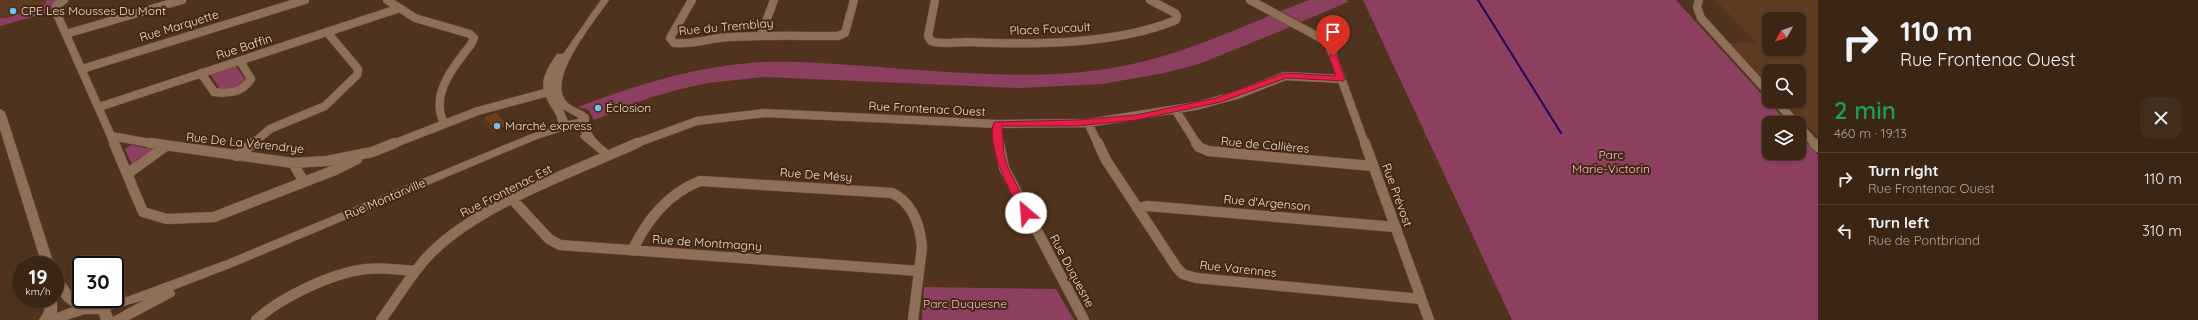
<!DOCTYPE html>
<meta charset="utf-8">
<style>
body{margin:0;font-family:Quicksand,sans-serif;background:#422e1f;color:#f1f3f6;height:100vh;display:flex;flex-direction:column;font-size:15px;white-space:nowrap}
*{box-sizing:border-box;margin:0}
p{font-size:13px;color:#aca5a1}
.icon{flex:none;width:22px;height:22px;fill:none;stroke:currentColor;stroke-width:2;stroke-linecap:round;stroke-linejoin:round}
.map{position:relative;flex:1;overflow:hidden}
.drawer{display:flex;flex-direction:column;background:#3b2616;width:380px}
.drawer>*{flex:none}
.banner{background:#3b2616;color:#f1f3f6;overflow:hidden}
.needle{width:26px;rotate:230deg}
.buttons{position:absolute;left:1762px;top:12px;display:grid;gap:8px}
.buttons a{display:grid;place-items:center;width:44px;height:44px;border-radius:8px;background:#3b2616;box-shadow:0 1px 3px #0004,0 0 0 1px #544335;font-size:20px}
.speed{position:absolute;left:12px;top:256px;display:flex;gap:8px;font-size:20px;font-weight:700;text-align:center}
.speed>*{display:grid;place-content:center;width:52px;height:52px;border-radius:50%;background:#3b2616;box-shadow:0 1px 3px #0004,0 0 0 1px #544335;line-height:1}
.speed small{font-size:10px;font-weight:400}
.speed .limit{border:2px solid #111;border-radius:6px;background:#fff;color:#111}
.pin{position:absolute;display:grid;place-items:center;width:34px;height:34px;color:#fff;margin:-41px -17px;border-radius:50% 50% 50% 0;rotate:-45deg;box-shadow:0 0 4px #0007}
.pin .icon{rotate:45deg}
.me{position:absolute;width:44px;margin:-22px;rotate:333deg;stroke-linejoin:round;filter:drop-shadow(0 0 3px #0008)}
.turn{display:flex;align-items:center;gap:14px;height:84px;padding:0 16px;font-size:18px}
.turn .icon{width:52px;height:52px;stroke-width:2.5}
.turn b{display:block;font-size:28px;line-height:34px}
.round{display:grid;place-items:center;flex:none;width:42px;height:42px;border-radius:12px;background:#422e1f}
.summary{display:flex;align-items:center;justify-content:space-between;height:68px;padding:0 16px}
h1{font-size:24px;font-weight:600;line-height:30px;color:#1e9e55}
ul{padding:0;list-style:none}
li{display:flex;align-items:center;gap:12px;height:52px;padding:0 16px;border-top:1px solid #544335}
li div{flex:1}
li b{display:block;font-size:15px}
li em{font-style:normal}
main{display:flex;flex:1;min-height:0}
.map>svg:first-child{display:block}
</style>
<main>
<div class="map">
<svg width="1818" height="320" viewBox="0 0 1818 320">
<rect width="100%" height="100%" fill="#4f331e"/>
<path fill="#5d3a20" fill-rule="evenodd" d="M0 0H47L46 5 6 18H0Z
M1715 0H1818V137L1784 101H1799V71H1769V85L1729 43 1756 42ZM1769 19H1799V49H1769Z"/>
<path fill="#8c3f5f" d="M47 0H59L51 6 50 12 0 26V18H6L45 5Z
M1309 0H1347L1348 2 1301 22 1281 11Z
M1363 0H1676L1788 123H1769V153H1799V135L1818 155V320H1512Z
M1271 15 1293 26 1199 64 1164 73 1102 84 1019 88 764 77 707 83 681 89 652 97 594 120 589 110 578 107C639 84 700 65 765 62 793 61 822 63 850 65 930 70 1020 81 1099 70 1163 61 1212 40 1271 15Z
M236 66 246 81 235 88 220 89 210 74Z
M131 145 153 149H154L132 165 125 149Z
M924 287 1056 289 1074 320H922Z
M115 292 128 296C109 301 92 306 75 296L81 295V299H115Z"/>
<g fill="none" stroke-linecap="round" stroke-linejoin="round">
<path stroke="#2b0058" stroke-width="2" d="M1478 0 1561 133"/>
<defs>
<path id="minor-far1" d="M64 0 56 6V12L111 136 155 144
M387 0 415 18 470 34 474 38C472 45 466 50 462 56 447 75 432 99 444 123
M692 0 670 38 674 43C692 45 711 38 729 37 766 35 802 36 838 36L845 33 854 0
M935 0 928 36 931 41C942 45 956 42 967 42 1033 45 1115 45 1176 20L1177 16 1175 13 1150 0
M1250 0 1328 42 1365 144
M1699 0 1697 7 1701 18 1769 93
M66 34 182 0
M761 35 774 0
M82 69 305 0
M201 73 214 92C228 94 243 92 251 79L240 61
M1776 101 1796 123
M99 107 397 9
M1176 111 1197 144
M1088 123 1098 144
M997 124 999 144
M1799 126 1815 144
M111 136 114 144
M252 144 270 129 325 106 357 75 358 69 327 32
M393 144 478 111 556 90
M634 144 697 121 765 113 997 124 1088 123 1196 106 1237 95 1285 76 1341 79"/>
<path id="minor" d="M114 143 143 212 167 219 214 217 335 170 357 159
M150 143 293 163 327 161 372 152 395 143
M999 143 1004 168 1084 320
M1098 143 1106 160 1177 268 1183 274 1196 278 1421 299
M1196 143 1199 147 1208 151 1372 166
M1365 143 1429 320
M1814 143 1818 147
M237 156 253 143
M293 163 304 182
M127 174 166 146
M512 199 549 239 560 245 919 271
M1137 208 1148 206 1395 227
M632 251C647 220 667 194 700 181L892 193C913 203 920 225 922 247L913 320
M256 320C281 297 332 273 366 269 382 267 399 270 415 271
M381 320C396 300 413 271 430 254 479 204 573 172 637 143"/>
<path id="tertiary" d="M601 0H609C595 21 548 76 565 100 570 107 581 109 588 115L589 117C587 135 600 143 613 154L614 156 613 158H605L581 138 580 136 582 134 578 126 537 139 235 266 173 290 175 293 174 296 129 320H101L99 314H85L66 320H39L44 312 45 299H55L56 296 57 299V313L73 307C58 298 55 289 55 273L59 274 73 294 86 302 94 304 127 297 227 260 529 135 559 125C557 121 558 117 555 113 539 88 539 80 557 54H563ZM563 109 577 117 579 119 568 121ZM144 300 113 317 110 310Z
M0 109 5 112 54 265H42L0 129Z"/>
</defs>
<use href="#minor-far1" stroke="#69513e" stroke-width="9"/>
<use href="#minor" stroke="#69513e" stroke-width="11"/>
<use href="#tertiary" stroke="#69513e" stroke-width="1"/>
<use href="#minor-far1" stroke="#906f59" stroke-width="8"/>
<use href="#minor" stroke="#906f59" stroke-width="10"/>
<use href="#tertiary" fill="#906f59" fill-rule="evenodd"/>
</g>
<path fill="#5f3616" d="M483 117 508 125 510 130 496 136 484 123Z"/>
<path fill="#4d2c12" d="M508 125 510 130 496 136 495 131Z"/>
<path fill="#6e3f1a" stroke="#4d2c12" d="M496 112 508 125 495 131 483 117Z"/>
<path fill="#e11d48" stroke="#92132f" d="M1333 53 1337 56 1345 79 1344 81 1286 78 1221 102 1136 120 1077 126H1002L1004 155 1008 168 1031 213 1030 215H1023C1011 196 985 143 994 122L1077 120 1136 115 1216 98 1285 73 1336 76 1329 56Z"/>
<g fill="#6ec2f3" stroke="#442813" stroke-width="1.5">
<circle cx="13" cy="11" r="4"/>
<circle cx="598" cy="108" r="4"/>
<circle cx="497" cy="126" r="4"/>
</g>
<g text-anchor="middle" stroke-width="4" stroke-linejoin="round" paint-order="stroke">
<g font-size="12" fill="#f0ddd1" stroke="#442813" text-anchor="start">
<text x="21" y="15">CPE Les Mousses Du Mont</text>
<text x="606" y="112">Éclosion</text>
<text x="505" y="130">Marché express</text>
</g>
<g font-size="12" fill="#f0ddd1" stroke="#442813">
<text transform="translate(179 26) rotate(-17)" y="4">Rue Marquette</text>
<text transform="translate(726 27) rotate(-5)" y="4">Rue du Tremblay</text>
<text transform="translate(1050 29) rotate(-3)" y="4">Place Foucault</text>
<text transform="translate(244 47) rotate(-18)" y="4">Rue Baffin</text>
<text transform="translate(927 109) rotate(3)" y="4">Rue Frontenac Ouest</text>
<text transform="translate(245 143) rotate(6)" y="4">Rue De La Vérendrye</text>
<text transform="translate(1265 145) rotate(5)" y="4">Rue de Callières</text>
<text transform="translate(816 175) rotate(4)" y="4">Rue De Mésy</text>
<text transform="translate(506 191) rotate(-27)" y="4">Rue Frontenac Est</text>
<text transform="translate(1397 195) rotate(70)" y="4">Rue Prévost</text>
<text transform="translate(385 199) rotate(-23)" y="4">Rue Montarville</text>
<text transform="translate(1267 203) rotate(5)" y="4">Rue d'Argenson</text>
<text transform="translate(707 243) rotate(4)" y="4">Rue de Montmagny</text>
<text transform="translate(1238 269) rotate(6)" y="4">Rue Varennes</text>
<text transform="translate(1072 271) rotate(62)" y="4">Rue Duquesne</text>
</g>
<g font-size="12" fill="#f5bfd2" stroke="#442813">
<text x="1611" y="159">Parc<tspan x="1611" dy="14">Marie-Victorin</tspan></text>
<text x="965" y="308">Parc Duquesne</text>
</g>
</g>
</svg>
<div class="buttons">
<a><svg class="needle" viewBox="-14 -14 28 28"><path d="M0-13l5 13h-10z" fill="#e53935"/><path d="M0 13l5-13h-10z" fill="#aca5a1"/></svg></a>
<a><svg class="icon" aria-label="search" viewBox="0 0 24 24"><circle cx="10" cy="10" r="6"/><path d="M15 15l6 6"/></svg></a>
<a><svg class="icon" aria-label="layers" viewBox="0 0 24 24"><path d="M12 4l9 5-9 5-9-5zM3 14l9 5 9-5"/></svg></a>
</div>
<div class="speed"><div>19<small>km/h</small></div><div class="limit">30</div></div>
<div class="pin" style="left:1333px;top:56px;background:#d93025"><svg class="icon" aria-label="arrive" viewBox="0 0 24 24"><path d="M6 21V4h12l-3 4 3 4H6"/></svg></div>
<svg class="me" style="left:1026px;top:213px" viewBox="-20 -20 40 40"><circle r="19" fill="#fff"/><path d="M0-13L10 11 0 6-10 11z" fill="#e11d48"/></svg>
</div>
<section class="drawer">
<div class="banner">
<div class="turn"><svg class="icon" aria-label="right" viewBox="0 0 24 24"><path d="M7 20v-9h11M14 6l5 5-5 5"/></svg><div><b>110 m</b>Rue Frontenac Ouest</div></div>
</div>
<div class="summary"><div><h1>2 min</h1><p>460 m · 19:13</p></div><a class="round"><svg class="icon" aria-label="close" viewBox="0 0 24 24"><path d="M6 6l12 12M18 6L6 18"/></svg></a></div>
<ul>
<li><svg class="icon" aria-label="right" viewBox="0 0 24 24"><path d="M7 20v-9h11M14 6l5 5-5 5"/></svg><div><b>Turn right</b><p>Rue Frontenac Ouest</p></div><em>110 m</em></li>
<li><svg class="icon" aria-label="left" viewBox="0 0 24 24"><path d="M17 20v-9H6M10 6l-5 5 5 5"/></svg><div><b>Turn left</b><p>Rue de Pontbriand</p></div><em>310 m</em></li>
</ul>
</section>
</main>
